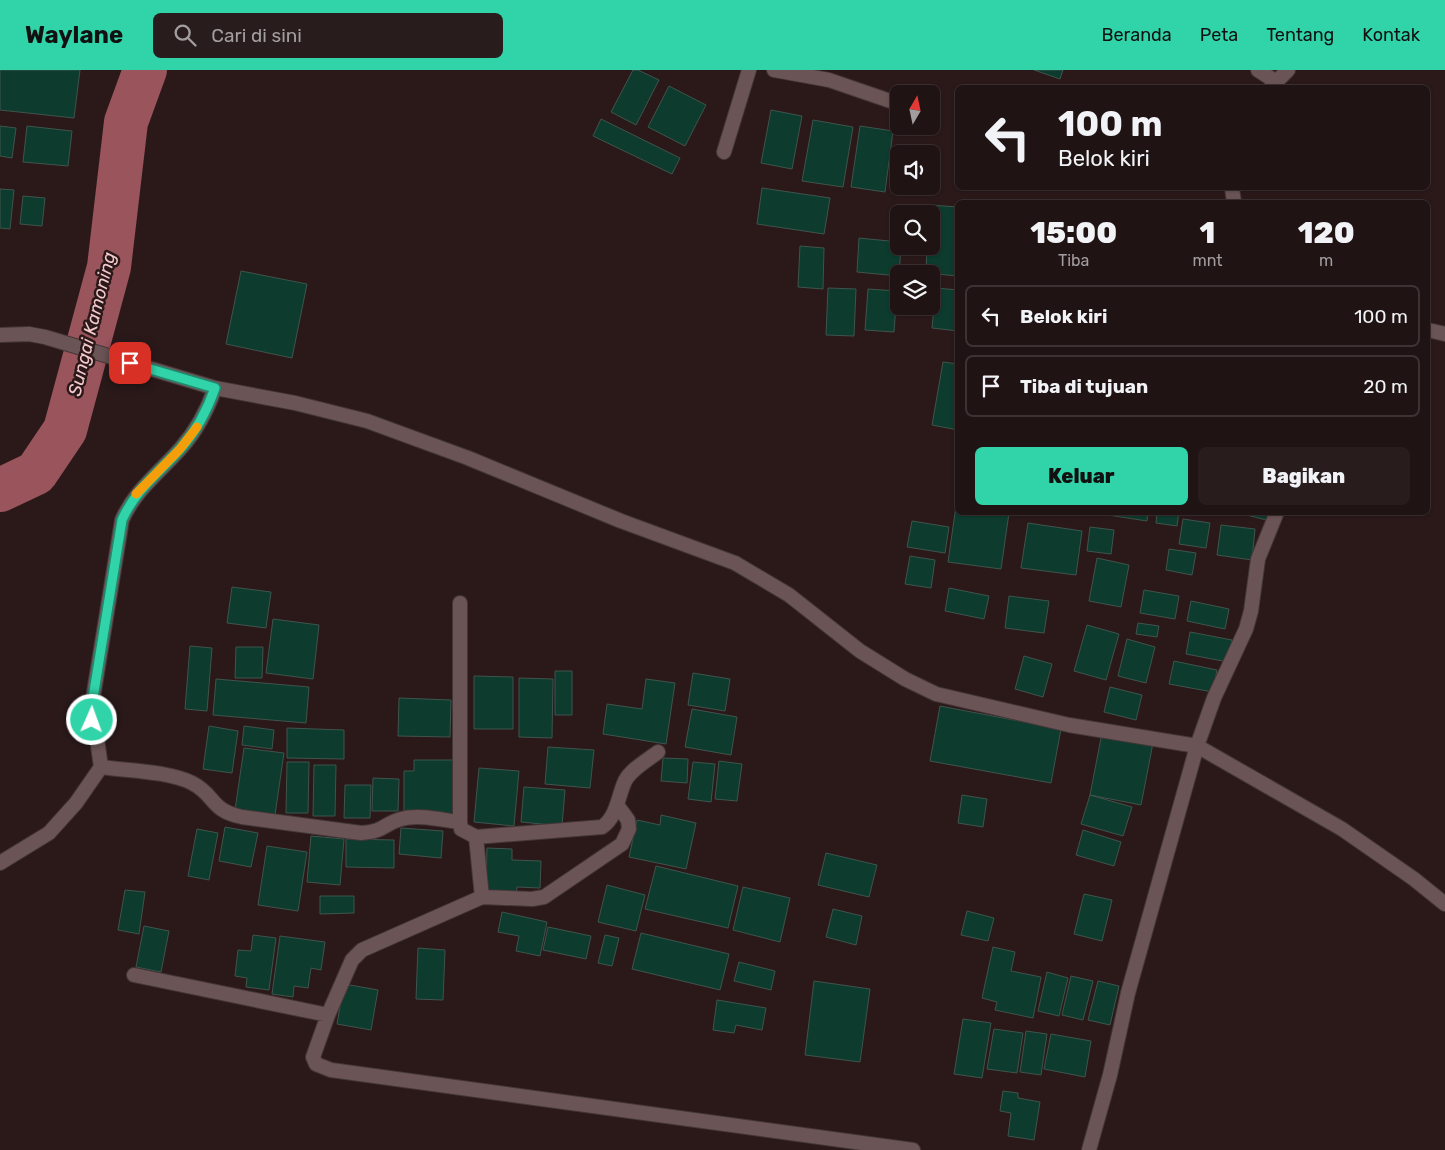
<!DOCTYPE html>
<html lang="id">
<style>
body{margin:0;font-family:Rubik,sans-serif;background:#281c1d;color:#f1f3f6;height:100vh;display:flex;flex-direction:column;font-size:19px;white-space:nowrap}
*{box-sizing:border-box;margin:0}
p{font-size:16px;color:#a29ea0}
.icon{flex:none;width:28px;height:28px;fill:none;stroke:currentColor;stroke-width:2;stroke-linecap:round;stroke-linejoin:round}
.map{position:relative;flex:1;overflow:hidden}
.drawer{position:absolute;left:955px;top:130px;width:475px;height:315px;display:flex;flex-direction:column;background:#201314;border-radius:8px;box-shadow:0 1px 4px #0004,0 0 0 1px #3d3234}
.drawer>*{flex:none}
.hud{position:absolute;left:955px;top:15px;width:475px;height:105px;border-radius:8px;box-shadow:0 1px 4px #0004,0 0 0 1px #3d3234;background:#201314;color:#f1f3f6;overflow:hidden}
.needle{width:32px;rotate:9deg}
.buttons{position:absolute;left:890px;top:15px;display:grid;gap:10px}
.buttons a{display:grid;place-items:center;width:50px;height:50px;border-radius:8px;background:#201314;box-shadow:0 1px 4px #0004,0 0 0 1px #3d3234;font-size:25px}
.pin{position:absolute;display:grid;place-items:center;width:42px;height:42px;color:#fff;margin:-21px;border-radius:10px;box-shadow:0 2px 8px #0006}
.me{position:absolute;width:55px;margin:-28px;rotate:2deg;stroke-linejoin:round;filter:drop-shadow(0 0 4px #0008)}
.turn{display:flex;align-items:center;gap:18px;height:105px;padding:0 20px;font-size:22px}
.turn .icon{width:65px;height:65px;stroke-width:2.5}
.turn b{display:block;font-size:35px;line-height:42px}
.eta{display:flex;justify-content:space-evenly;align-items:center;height:85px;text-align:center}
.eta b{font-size:30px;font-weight:800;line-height:35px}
.primary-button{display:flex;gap:10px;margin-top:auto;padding:10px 20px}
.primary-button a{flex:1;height:58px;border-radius:8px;background:#31d4a9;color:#111;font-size:20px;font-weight:800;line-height:58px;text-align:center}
.primary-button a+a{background:#281c1d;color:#f1f3f6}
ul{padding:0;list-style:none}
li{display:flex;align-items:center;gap:15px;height:62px;margin:0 10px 8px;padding:0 10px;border:2px solid #3d3234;border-radius:8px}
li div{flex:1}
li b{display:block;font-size:19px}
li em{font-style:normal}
header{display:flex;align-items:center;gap:30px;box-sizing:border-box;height:70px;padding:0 25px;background:#31d4a9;color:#111}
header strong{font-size:24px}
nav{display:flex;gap:28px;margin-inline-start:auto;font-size:18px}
.search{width:350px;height:45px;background:#281c1d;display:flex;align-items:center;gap:12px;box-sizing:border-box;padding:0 18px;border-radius:8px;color:#a29ea0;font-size:19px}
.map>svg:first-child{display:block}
</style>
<header>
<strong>Waylane</strong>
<div class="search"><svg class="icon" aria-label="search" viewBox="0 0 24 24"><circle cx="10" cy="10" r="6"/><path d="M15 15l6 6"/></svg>Cari di sini</div>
<nav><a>Beranda</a><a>Peta</a><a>Tentang</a><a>Kontak</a></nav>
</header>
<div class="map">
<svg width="1445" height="1080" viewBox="0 0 1445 1080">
<rect width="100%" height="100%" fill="#2b191a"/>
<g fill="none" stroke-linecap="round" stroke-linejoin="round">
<path stroke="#99545c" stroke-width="44" d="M0 420 36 403 65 360 109 197 126 52 145 0"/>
</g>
<path fill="#0d3b2e" stroke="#3f544c" d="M0 0H80L74 48 0 40Z
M633 0H638L659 10 636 55 611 42Z
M1034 0H1063L1060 9Z
M669 16 706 35 685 76 648 57Z
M771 40 802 46 792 99 761 93Z
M601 49 680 88 672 104 593 66Z
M813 50 853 57 843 117 802 111Z
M0 56 16 58 12 88 0 86Z
M27 56 72 61 68 96 23 92Z
M860 56 893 61 885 122 851 117Z
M762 118 830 128 824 164 757 154Z
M0 119 14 120 10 159 0 158Z
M23 126 45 128 42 156 20 154Z
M930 135 958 137V206L926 203 927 176H931Z
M859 168 899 172V176H901L899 206 857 202Z
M800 176 824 178 823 219 798 217Z
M241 201 307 214 292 288 226 274Z
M828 218 856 219 854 266 826 265Z
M936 218 958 220V261L932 258Z
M868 219 897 221 894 262 865 260Z
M943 292 958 294V360L932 355Z
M956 436 958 442 1009 443 1001 499 948 492Z
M1088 442H1148L1147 451Z
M1157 442H1179L1177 456 1156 453Z
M1235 442H1272L1270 451Z
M1183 449 1210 453 1206 478 1179 474Z
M912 451 949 457 945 483 907 477Z
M1028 453 1082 461 1076 505 1021 498Z
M1221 455 1255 459 1252 490 1217 485Z
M1090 457 1114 460 1111 484 1087 481Z
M1169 479 1196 483 1192 505 1166 500Z
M910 486 935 490 931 518 905 514Z
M1097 488 1129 495 1121 537 1089 531Z
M232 517 271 522 266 558 227 553Z
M949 518 989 526 984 549 945 541Z
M1144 520 1179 526 1175 549 1140 543Z
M1009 526 1049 531 1044 563 1005 558Z
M1191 531 1229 539 1225 559 1187 551Z
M273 549 319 555 313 609 266 603Z
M1138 553 1159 556 1157 567 1136 564Z
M1087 555 1119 564 1106 610 1074 601Z
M1190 562 1232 570 1228 592 1186 584Z
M1127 569 1155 577 1146 613 1118 606Z
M190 576 212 578 207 641 185 639Z
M236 577H263L262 608H235Z
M1024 586 1052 594 1043 627 1015 619Z
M1174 591 1217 600 1213 622 1169 614Z
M555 601H572V645H555Z
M693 603 730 609 725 641 688 635Z
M474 606 513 607V659H474Z
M519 608 553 609 552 668 519 667Z
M216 609 309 617 306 653 213 645Z
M646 609 675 613 666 674 603 664 607 634 642 639Z
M1110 617 1142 625 1136 650 1104 642Z
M399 628 451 630 450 667 398 666Z
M940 636 1061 659 1051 713 930 691Z
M692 639 737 647 731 685 685 677Z
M209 656 238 661 232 703 203 699Z
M244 656 274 660 272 679 242 675Z
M287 658 344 660V689L287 688Z
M1102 663 1153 673 1141 735 1090 725Z
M548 677 594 680 590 718 545 714Z
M244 678 284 683 275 745 235 740Z
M663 688 688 689 687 713 661 711Z
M414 690H455V744H404V701H414Z
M719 691 742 694 737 731 715 729Z
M287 692H309L308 743H286Z
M693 692 715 694 711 732 688 729Z
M314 695H336L335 746H313Z
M479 698 519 701 514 756 474 752Z
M373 708 399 709 398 741H372Z
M345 715H371L370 748H344Z
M524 717 565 720 562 756 521 752Z
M962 725 987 729 983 757 958 753Z
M1090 725 1132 737 1123 766 1081 754Z
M661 745 696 753 686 799 629 787 637 750 660 755Z
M225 757 258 763 251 797 219 791Z
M401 758 443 761 441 788 399 784Z
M197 759 218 763 209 810 188 806Z
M1083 760 1121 772 1114 796 1076 785Z
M311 766 344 769 340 815 307 812Z
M346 769 394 770V798L346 797Z
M267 776 307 782 298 841 258 835Z
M487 778 512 779V790L541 791 540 818 517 817 516 824 486 823Z
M826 783 877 795 869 827 818 815Z
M656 796 738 816 728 858 645 839Z
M607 815 645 825 636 861 598 852Z
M743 817 790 828 780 872 733 860Z
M125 820 145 822 139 864 118 860Z
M1084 824 1112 830 1102 871 1074 864Z
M320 826H354V843L320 844Z
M833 839 862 846 856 875 826 867Z
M967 841 994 848 988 871 961 865Z
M502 842 547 852 540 886 516 881 519 866 498 862Z
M144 856 169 861 161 902 136 897Z
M548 857 591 866 586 889 543 880Z
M641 863 729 884 720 920 632 899Z
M253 865 276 868 269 920 246 917 247 908 235 906 238 880 251 881Z
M605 865 619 868 612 896 598 893Z
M280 866 325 872 321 900 311 898 308 918 294 916 293 927 272 924Z
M993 877 1015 882 1011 901 1041 907 1033 948 995 940 997 932 982 928Z
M418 878 445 880 443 930 416 929Z
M739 892 775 901 771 920 734 911Z
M1047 902 1068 908 1059 946 1038 941Z
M1071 906 1093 911 1083 950 1062 945Z
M814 911 870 919 860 992 805 985Z
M1098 911 1119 916 1110 955 1088 950Z
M344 914 378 920 371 960 337 954Z
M717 930 766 938 762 960 736 955 734 963 713 960Z
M963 949 991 953 982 1008 954 1004Z
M994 959 1023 963 1017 1003 987 999Z
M1026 961 1047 964 1041 1005 1020 1002Z
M1051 964 1091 971 1085 1007 1044 999Z
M1003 1021 1018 1023V1028L1040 1032 1034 1070 1008 1066 1011 1043 1000 1041Z"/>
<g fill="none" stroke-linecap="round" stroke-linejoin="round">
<defs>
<path id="minor" d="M774 0 829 10 899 34
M1258 0 1275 11
M1270 18 1288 0
M724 82 749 0
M1232 118 1234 132
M1428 260 1445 264
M460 533V752
M101 697C128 701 168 701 192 713 216 725 209 740 242 747L361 763C384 762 385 753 401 749 419 744 442 750 460 752L461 759 476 767 602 757C617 747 618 726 625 711 631 699 648 690 658 682
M476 767 482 827
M0 793 49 763 76 733 101 697 92 634 122 450C135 420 160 402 181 378 197 360 207 341 215 318
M134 905 328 945 313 987 316 994 331 1000 913 1080
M328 945 352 890 362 880 482 827 532 829 544 827 622 774 629 759 628 750 617 735
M1089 1080 1110 1005 1128 923 1197 676 1214 628 1246 559 1251 541 1258 489 1277 442"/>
<path id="tertiary" d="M0 265 29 264 45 267 215 318 295 333 367 351 468 388 621 451 735 493 789 525 860 581 905 609 936 624 1069 655 1197 676 1342 759 1414 809 1445 834"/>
</defs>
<use href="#minor" stroke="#443637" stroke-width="16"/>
<use href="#tertiary" stroke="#443637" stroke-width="16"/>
<use href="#minor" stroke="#6b5456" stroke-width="14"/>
<use href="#tertiary" stroke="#6b5456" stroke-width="14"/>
</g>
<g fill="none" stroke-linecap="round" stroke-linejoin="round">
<defs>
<path id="route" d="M92 650V634L122 450C135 420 160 402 181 378 197 360 207 341 215 318L130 293"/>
</defs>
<use href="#route" stroke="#208a6e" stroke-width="12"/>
<use href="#route" stroke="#31d4a9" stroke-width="9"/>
<path stroke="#f59e0b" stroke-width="9" d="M136 424 180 379 197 357"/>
</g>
<g text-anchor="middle" stroke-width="5" stroke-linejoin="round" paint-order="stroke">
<g font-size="18" font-style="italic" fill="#f5cacd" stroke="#2b191a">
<text transform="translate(92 254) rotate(-76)" y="6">Sungai Kamoning</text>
</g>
</g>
</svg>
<div class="buttons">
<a><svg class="needle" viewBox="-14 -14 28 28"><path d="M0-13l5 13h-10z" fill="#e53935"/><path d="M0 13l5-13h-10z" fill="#a29ea0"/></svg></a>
<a><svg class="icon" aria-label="sound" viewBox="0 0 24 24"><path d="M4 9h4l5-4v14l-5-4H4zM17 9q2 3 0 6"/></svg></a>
<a><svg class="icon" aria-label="search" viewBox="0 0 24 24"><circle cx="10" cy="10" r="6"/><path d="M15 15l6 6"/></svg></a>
<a><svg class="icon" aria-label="layers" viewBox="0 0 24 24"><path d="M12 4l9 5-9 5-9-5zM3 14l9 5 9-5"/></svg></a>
</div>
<div class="pin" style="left:130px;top:293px;background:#d93025"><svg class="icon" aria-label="arrive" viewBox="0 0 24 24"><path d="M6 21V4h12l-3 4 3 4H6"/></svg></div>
<svg class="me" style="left:92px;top:650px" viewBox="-20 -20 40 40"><circle r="17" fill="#31d4a9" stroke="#fff" stroke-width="3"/><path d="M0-11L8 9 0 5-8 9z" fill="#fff"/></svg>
<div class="hud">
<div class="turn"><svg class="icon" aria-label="left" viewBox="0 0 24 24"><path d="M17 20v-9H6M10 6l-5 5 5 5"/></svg><div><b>100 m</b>Belok kiri</div></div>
</div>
<section class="drawer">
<div class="eta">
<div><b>15:00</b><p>Tiba</p></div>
<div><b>1</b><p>mnt</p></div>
<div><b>120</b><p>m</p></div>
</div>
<ul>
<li><svg class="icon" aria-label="left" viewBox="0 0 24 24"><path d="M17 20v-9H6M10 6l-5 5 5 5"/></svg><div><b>Belok kiri</b></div><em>100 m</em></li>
<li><svg class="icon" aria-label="arrive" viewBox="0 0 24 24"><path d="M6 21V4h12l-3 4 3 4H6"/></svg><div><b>Tiba di tujuan</b></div><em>20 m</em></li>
</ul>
<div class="primary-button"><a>Keluar</a><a>Bagikan</a></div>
</section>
</div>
